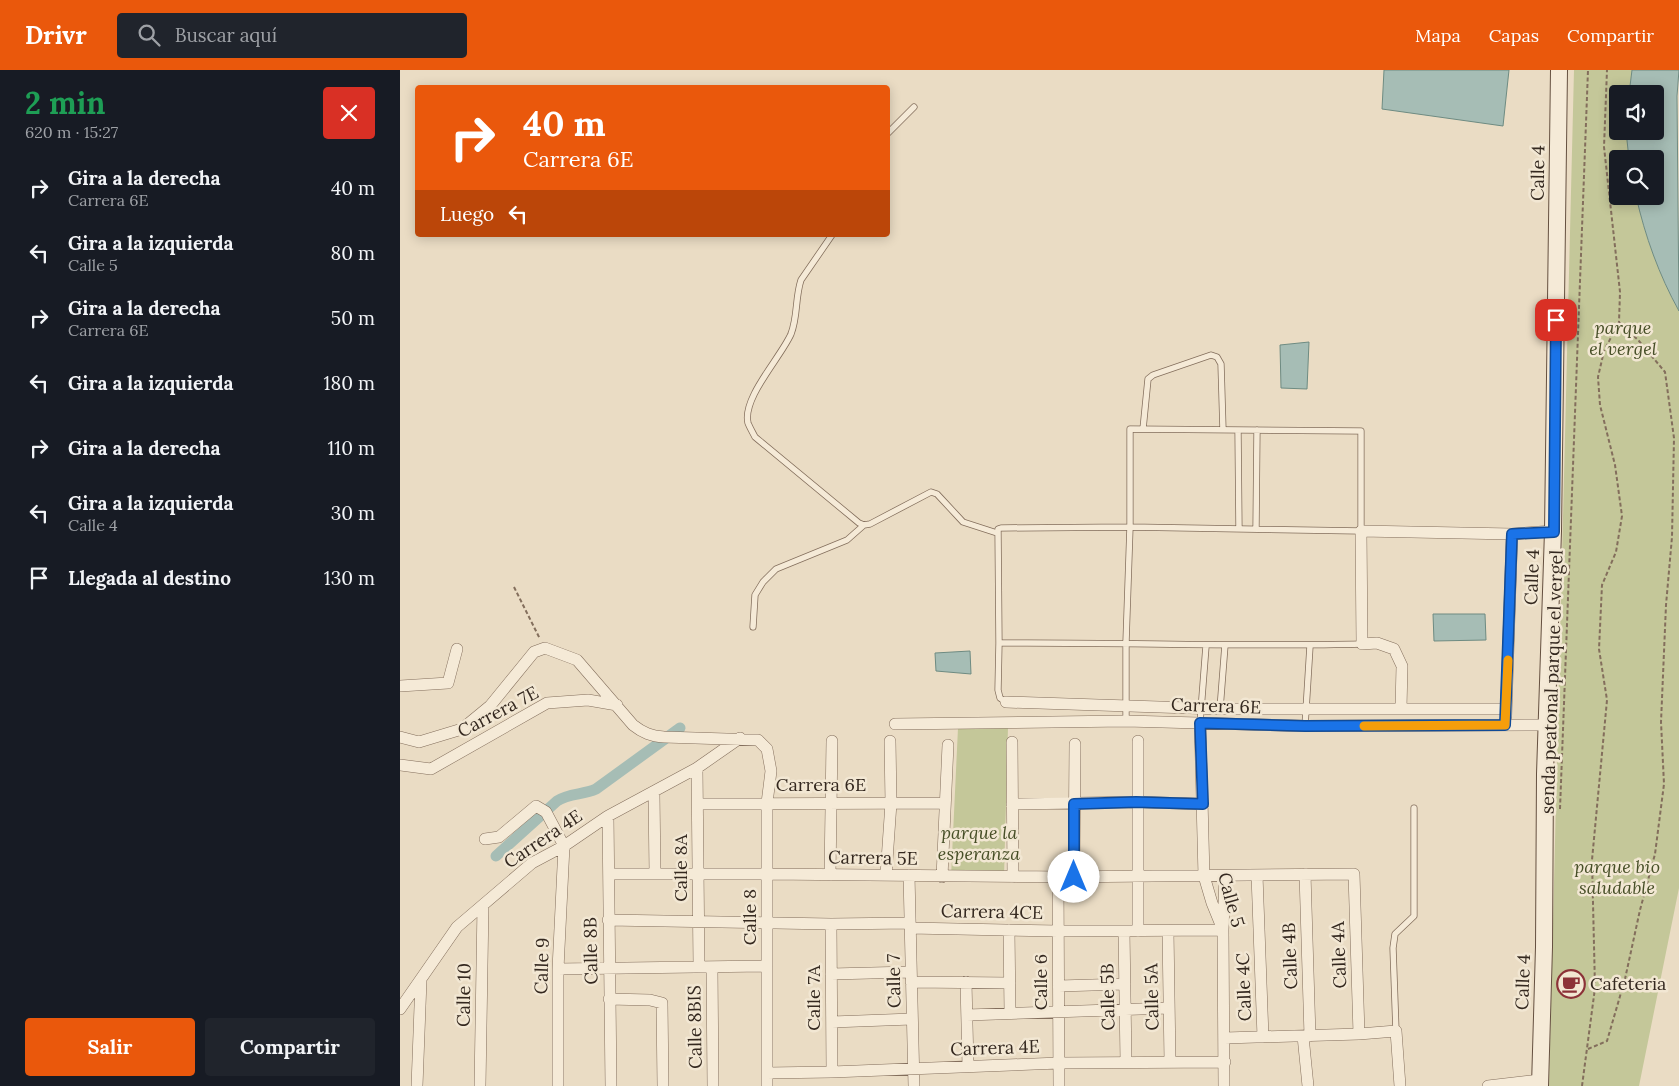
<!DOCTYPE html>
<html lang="es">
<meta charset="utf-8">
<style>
body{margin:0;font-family:Lora,serif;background:#20242c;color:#f1f3f6;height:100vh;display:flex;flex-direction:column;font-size:19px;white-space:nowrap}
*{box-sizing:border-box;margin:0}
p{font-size:16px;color:#9ea1a6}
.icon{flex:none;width:28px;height:28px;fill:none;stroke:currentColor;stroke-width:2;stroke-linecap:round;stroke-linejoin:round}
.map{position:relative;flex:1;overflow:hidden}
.side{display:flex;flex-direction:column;background:#171b24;width:400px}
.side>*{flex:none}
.guide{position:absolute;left:15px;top:15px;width:475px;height:152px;border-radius:5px;box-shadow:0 2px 12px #0003;background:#ea580c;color:#fff;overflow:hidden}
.fabs{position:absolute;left:1209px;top:15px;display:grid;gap:10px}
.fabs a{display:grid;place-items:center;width:55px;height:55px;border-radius:5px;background:#171b24;box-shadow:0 2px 12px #0003;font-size:25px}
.pin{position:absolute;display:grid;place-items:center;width:42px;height:42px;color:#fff;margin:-21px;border-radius:10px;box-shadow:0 2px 8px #0006}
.me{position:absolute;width:55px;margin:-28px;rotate:0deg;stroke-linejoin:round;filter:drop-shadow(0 0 4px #0008)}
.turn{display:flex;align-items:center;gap:18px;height:105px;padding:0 25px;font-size:22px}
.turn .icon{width:65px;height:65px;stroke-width:2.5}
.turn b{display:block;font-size:35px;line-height:42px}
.then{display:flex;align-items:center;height:48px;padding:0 25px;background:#0003;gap:10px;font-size:19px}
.round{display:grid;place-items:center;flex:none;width:52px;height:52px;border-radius:5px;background:#20242c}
.summary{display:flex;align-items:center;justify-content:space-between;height:85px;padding:0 25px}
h1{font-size:30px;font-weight:800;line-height:38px;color:#1e9e55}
.button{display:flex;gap:10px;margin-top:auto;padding:10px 25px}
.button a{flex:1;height:58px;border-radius:5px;background:#ea580c;color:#fff;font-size:20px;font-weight:800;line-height:58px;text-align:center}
.button a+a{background:#20242c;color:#f1f3f6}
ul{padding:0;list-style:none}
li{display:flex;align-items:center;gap:15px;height:65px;padding:0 25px}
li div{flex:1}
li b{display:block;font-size:19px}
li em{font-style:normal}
header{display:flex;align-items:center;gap:30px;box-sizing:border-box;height:70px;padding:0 25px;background:#ea580c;color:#fff}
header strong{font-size:24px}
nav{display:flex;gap:28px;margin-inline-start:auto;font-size:18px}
.search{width:350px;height:45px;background:#20242c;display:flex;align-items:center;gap:12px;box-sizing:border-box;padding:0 18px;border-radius:5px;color:#9ea1a6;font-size:19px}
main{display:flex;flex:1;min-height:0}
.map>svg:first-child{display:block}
</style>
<header>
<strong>Drivr</strong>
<div class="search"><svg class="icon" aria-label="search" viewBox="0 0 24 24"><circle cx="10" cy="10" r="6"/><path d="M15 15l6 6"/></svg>Buscar aquí</div>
<nav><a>Mapa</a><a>Capas</a><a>Compartir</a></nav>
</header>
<main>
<section class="side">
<div class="summary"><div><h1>2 min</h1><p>620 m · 15:27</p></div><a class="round" style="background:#d93025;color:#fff"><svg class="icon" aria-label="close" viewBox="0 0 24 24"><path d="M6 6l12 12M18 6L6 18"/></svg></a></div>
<ul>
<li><svg class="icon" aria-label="right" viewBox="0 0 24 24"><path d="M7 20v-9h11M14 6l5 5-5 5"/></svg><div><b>Gira a la derecha</b><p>Carrera 6E</p></div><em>40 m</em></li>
<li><svg class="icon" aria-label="left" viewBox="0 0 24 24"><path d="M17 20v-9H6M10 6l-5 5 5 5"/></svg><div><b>Gira a la izquierda</b><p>Calle 5</p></div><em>80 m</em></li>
<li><svg class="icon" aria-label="right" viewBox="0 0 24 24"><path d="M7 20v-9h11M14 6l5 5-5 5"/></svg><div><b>Gira a la derecha</b><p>Carrera 6E</p></div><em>50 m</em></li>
<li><svg class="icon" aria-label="left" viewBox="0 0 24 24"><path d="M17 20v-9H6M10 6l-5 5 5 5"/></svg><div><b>Gira a la izquierda</b></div><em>180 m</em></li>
<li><svg class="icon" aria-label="right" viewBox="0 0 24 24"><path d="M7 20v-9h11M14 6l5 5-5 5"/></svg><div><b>Gira a la derecha</b></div><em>110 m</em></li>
<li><svg class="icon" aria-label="left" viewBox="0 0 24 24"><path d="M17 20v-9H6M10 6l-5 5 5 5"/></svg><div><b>Gira a la izquierda</b><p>Calle 4</p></div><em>30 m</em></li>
<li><svg class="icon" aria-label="arrive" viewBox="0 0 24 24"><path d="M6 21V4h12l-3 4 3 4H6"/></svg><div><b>Llegada al destino</b></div><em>130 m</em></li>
</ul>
<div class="button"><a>Salir</a><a>Compartir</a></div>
</section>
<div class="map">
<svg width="1279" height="1016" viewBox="0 0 1279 1016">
<rect width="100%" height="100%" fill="#eadcc4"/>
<path fill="#c4c799" d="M1174 0H1232L1229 24H1218V61H1226L1229 89H1218V126H1236C1245 166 1259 205 1279 241V818L1239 1016H1149Z
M608 657 604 807H551L558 658Z"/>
<path fill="#a6bdb5" stroke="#6e8b82" d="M984 0H1109L1103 56 982 39Z
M1232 0H1279L1277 26 1279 241C1259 205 1245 166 1236 126H1255V89H1229L1226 61H1255V24H1229Z
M909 272 907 319 881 318 880 275Z
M1033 544H1085L1086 570 1034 571Z
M570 581 571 604 536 601 535 583Z"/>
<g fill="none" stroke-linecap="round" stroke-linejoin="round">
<path stroke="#a6bdb5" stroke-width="11" d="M96 786 157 731C169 723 183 725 196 719L280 658"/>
<defs>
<path id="lane" d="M488 63 514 37
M432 165 401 210C395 228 398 246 391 264 381 287 342 328 348 353 350 358 353 363 355 367L459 453 464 455 470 454 531 422 537 424 563 452 597 463
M730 359 961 361V461L730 457Z
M743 359 748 309 753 305 811 285 817 287 821 294 823 360
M838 360 839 459
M856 459 857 360
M353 557 355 525 363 512 376 499 447 470 464 455
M599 573 598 459 601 458 730 457 726 572V651
M606 632 600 628 598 620 599 573C720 572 841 577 962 574
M820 639 825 575
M800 653 806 576
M905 656 910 576
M996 961 993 878 995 864 1014 846V738"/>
<path id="street" d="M0 616 48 613 57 579
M606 632 820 639H1106
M1001 638 1002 596 994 579 977 573 962 574 961 461 1112 464 1153 461
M1106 646 1112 464
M800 653 804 806 812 833 823 860 824 1016
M495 654 726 651 905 656 1147 655
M0 667 19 672 62 659 90 636 134 582 145 578 177 590 233 655C243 663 251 666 264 667L358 670 367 679 371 701 367 733V1016
M612 672 613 807
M0 695 31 699 147 633 188 630 217 635
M297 698 299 897
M254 723 255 804
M298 734 545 733
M612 734 737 732 803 734
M208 746 211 1016
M85 769 99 767 136 736 146 742 164 776 158 899V1016
M209 804H368L658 807 954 804 959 964
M905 804 910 966
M430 805 432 671
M486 805 491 733 490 671
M509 805 514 1016
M857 805 863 967
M542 807 548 675
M658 807 659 1016
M674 807 675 674
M208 850 431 854 510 853
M431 854 432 1002
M510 858 658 861 823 860 825 806
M609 860 610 943
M724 861 726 992
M738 861V671
M768 861 770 992
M312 897 313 1016
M158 899 367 896
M431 904 511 902
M511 912 610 913
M566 912 568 996
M659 916 725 914
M209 929 250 930 262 933 263 1016
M0 939 57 857 132 793 164 776 208 746 297 698 340 668
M567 945 769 938
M432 952 512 949
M903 966 908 1016
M825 968 959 964 996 961 1000 1016
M367 1003 432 1002 659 993 825 992
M17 1016 21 910
M80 1016 83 835
M1088 1016 1140 1010"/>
<path id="secondary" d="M1140 1016 1144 877 1145 704 1153 461 1159 0"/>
</defs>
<use href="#lane" stroke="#836e5c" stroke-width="7"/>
<use href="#street" stroke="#836e5c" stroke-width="12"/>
<use href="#secondary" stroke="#655040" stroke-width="18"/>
<path stroke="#836e5c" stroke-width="2" stroke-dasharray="4 2.5" stroke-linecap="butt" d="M114 517 140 569
M1160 739 1188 0
M1188 979 1207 971 1225 909 1240 840 1255 784 1264 714 1261 652 1266 535 1272 467 1274 368 1265 302 1239 271 1219 252
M1182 1016 1195 918 1192 790 1207 630 1199 579 1202 515 1216 482 1222 446 1215 395 1200 335 1198 307 1204 281 1219 252 1220 222 1204 77 1207 0"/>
<use href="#lane" stroke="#f5ead7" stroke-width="5.5"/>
<use href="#street" stroke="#f5ead7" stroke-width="11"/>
<use href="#secondary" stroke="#f5ead7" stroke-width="16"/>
</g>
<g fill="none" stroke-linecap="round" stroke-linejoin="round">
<defs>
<path id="route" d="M674 807V734L736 732 803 734 800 653 905 656 1105 655 1112 464 1154 462 1156 250"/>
</defs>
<use href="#route" stroke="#114b97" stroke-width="12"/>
<use href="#route" stroke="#1a73e8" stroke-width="9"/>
<path stroke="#f59e0b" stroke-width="9" d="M964 656 1105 655 1108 590"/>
</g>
<defs>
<symbol id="cafe-ring" viewBox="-11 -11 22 22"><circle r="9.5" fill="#f2e7d3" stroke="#8c3238" stroke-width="1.5"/><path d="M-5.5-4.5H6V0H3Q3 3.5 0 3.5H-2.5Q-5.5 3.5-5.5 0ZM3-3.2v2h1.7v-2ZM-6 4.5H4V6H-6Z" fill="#8c3238"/></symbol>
</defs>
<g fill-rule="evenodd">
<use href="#cafe-ring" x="1155" y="898" width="32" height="32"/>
</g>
<g text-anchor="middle" stroke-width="5" stroke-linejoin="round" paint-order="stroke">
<g font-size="18" fill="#34281f" stroke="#f2e7d3">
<text transform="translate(1138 103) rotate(-89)" y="6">Calle 4</text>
<text transform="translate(1132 507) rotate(-88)" y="6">Calle 4</text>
<text transform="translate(1152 612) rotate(-88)" y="6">senda peatonal parque el vergel</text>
<text transform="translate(816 636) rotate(2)" y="6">Carrera 6E</text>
<text transform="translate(98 642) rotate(-28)" y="6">Carrera 7E</text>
<text x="421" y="721">Carrera 6E</text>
<text transform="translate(143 769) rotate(-34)" y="6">Carrera 4E</text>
<text transform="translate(473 788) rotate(1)" y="6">Carrera 5E</text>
<text transform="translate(281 798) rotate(-90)" y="6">Calle 8A</text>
<text transform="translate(831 830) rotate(75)" y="6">Calle 5</text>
<text transform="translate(592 842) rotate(1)" y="6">Carrera 4CE</text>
<text transform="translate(350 847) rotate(-90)" y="6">Calle 8</text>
<text transform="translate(191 881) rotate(-91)" y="6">Calle 8B</text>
<text transform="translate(939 885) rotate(-92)" y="6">Calle 4A</text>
<text transform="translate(890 886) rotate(-92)" y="6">Calle 4B</text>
<text transform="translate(142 896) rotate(-88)" y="6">Calle 9</text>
<text transform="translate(494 911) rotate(-91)" y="6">Calle 7</text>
<text transform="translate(641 912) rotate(-90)" y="6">Calle 6</text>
<text transform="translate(1123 912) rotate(-88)" y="6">Calle 4</text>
<text transform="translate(844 917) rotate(-92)" y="6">Calle 4C</text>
<text transform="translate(64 925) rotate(-89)" y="6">Calle 10</text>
<text transform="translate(708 927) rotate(-91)" y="6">Calle 5B</text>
<text transform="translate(752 927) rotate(-91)" y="6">Calle 5A</text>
<text transform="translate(414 928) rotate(-90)" y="6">Calle 7A</text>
<text transform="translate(295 957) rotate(-91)" y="6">Calle 8BIS</text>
<text transform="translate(595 978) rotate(-2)" y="6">Carrera 4E</text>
</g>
<g font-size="18" font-style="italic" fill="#474f27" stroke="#f2e7d3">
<text x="1223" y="264">parque<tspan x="1223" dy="21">el vergel</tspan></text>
<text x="579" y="769">parque la<tspan x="579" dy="21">esperanza</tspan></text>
<text x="1217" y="803">parque bio<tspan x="1217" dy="21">saludable</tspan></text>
</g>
<g font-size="18" fill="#34281f" stroke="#f2e7d3" text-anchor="start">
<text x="1190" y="920">Cafeteria</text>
</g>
</g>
</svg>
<div class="fabs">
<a><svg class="icon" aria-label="sound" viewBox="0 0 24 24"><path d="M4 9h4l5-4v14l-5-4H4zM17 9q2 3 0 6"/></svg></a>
<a><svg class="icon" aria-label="search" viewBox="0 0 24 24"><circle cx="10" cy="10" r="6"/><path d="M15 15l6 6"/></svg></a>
</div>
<div class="pin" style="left:1156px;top:250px;background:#d93025"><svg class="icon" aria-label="arrive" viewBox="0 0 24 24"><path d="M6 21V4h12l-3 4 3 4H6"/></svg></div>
<svg class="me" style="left:674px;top:807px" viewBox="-20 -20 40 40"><circle r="19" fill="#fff"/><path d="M0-13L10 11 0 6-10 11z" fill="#1a73e8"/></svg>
<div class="guide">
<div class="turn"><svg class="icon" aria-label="right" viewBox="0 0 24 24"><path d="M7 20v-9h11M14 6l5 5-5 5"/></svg><div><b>40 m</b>Carrera 6E</div></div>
<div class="then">Luego<svg class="icon" aria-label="left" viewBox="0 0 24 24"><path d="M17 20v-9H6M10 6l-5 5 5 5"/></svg></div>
</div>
</div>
</main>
